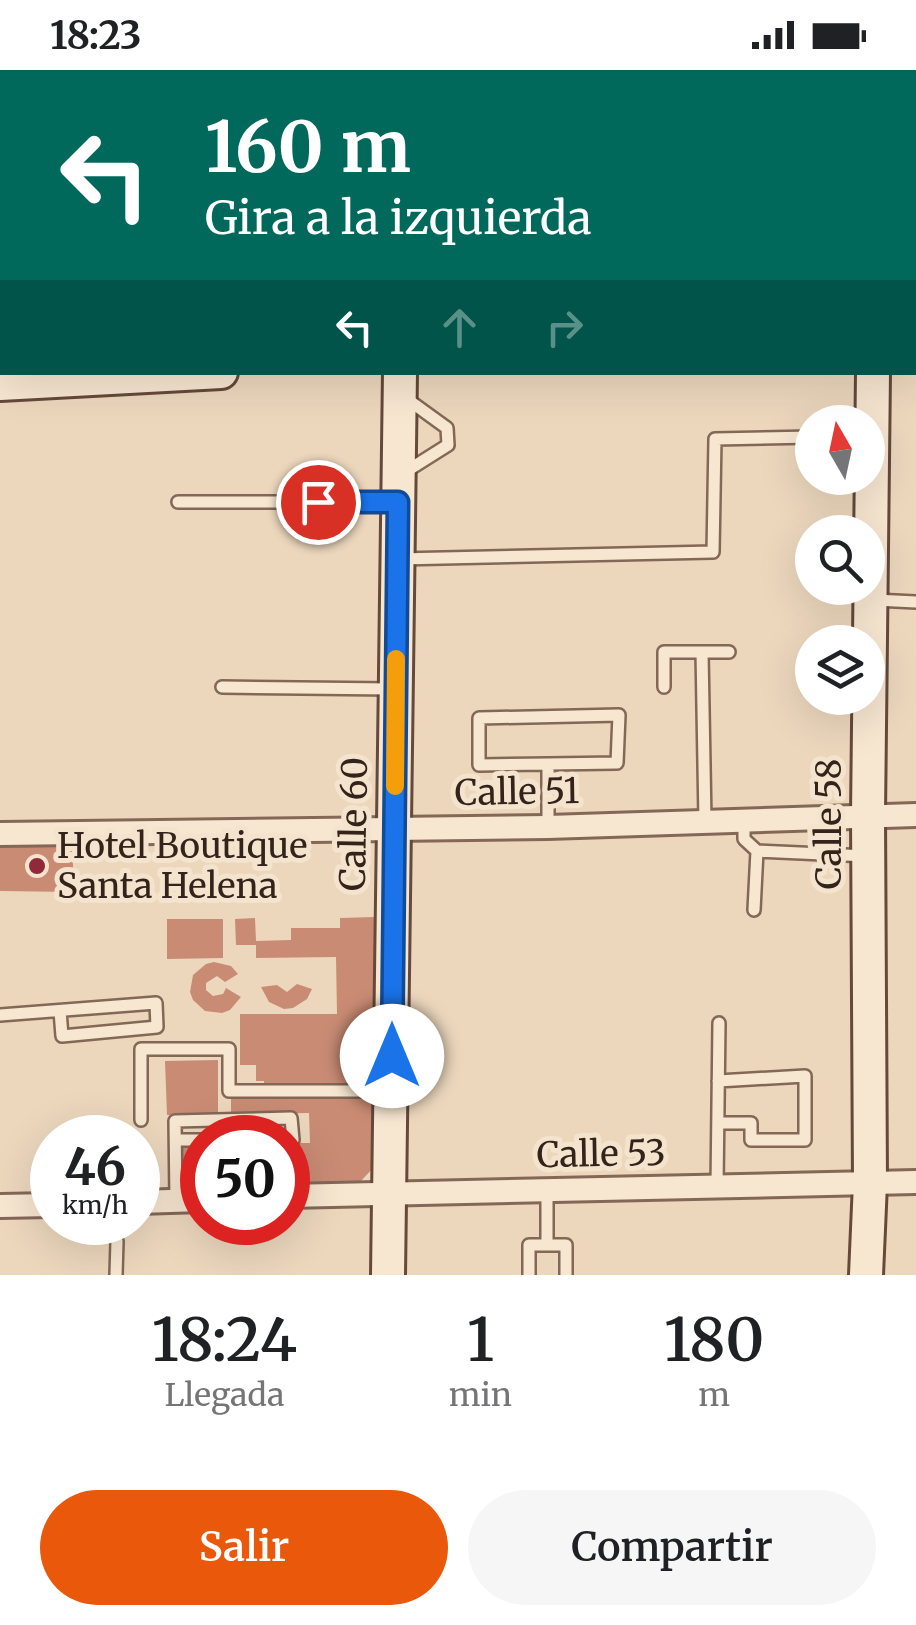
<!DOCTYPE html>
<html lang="es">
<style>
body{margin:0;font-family:Merriweather,serif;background:#f6f6f6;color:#202124;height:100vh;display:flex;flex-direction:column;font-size:38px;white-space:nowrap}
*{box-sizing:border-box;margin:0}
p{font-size:32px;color:#757577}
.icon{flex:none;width:55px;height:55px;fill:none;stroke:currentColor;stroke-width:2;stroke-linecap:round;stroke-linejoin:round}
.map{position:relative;height:1205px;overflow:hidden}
.drawer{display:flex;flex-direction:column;background:#fff;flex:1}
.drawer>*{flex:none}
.top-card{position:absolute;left:0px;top:0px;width:918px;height:305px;box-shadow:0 10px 40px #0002;background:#00695c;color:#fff;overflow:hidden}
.needle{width:65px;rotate:351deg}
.tools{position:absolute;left:795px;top:335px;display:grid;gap:20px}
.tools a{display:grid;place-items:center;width:90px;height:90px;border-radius:50%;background:#fff;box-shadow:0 10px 40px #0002;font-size:50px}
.speed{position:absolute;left:30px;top:1045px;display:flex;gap:20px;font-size:50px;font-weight:700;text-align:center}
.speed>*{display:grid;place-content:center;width:130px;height:130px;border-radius:50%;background:#fff;box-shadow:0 10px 40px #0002;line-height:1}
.speed small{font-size:25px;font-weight:400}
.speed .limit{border:15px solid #d22;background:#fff;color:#111}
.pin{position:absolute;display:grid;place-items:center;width:85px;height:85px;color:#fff;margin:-42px;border:5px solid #fff;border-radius:50%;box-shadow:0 2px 10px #0007}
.me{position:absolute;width:110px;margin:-55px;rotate:0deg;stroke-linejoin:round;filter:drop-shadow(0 0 8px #0008)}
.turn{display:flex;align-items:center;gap:35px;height:210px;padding:0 40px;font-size:45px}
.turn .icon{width:130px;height:130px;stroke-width:2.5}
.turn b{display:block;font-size:70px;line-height:85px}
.lanes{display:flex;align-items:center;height:95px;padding:0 40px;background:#0003;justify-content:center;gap:50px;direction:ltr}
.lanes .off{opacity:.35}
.eta{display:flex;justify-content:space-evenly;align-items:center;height:170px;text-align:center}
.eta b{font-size:60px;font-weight:600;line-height:70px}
.primary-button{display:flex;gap:20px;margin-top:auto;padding:20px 40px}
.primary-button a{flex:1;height:115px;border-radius:60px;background:#ea580c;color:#fff;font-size:40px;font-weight:600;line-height:115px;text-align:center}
.primary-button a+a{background:#f6f6f6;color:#202124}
.status{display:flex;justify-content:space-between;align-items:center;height:70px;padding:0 50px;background:#fff;direction:ltr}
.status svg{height:28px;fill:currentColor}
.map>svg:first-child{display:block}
</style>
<div class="status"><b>18:23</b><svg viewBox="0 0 49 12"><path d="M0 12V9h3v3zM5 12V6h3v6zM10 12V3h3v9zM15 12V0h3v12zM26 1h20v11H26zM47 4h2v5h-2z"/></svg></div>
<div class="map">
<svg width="916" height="1205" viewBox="0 0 916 1205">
<rect width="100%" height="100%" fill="#ecd7bd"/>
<path fill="#c98b74" d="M72 769 74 822 0 821V770Z
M374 847V1097L360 1112 288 1115V1073H310L309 1043 231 1044V1025L264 1024V1011H256V995H240V944H337L336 887 256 888V875H236L235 849 255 848 256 871 291 870V858H340V848Z
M167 849H223V888L167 889Z
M214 892 231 896 238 904 225 912 217 906 206 913V920L213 926 223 924 226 918 241 927 230 940 222 943 205 941 193 930 190 922 193 905 206 894Z
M297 914 312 919 307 929 293 938 284 939 269 932 261 917 277 915 287 922Z
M218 990V1044L167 1045 165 991Z
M202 1074V1117L183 1118 182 1075Z"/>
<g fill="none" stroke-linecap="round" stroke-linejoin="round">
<defs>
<path id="lane" d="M915 48 916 28
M915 78H916
M402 404 448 375 447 358 407 329
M178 432H394
M399 489 713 482 715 369 812 367
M875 530 916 532
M222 617 392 619
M664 617V582H702
M548 694 479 695V648L619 645 617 693 548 694V757
M744 750V769L757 781 754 840
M705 751 702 582H729
M757 781 867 786
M0 945 156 933 157 957 62 966 60 941
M141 1050V979H229V1021H388
M718 1053H751V1070H805V1006L718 1011
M176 1070H202
M717 1116 719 953
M547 1120V1175
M176 1131 175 1051 291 1048 293 1070H288
M101 1152 117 1171 116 1205
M529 1205V1175H566V1205"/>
<path id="street" d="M0 764 548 757 916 745
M288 1126 916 1112
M138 1132 202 1130
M0 1136 52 1135"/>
<path id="secondary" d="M402 2V0
M878 2V0
M915 278H916
M0 314 221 302
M388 1205 400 302
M866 1205 870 1113 868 745 873 302"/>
</defs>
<use href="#lane" stroke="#836857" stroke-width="16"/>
<use href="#street" stroke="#836857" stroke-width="28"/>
<use href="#secondary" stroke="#65493b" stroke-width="38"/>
<use href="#lane" stroke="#f7e6d0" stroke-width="11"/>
<use href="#street" stroke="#f7e6d0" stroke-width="22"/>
<use href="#secondary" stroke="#f7e6d0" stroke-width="32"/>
</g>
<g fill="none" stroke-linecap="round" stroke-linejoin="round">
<defs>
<path id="route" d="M318 432H398L392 986"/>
</defs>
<use href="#route" stroke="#114b97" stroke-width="25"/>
<use href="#route" stroke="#1a73e8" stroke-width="18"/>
<path stroke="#f59e0b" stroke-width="18" d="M395 716 396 589"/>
</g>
<circle fill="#902939" stroke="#f4e3cd" stroke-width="4" cx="37" cy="796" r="10"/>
<g text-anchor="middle" stroke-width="10" stroke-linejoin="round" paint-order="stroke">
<g font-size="35" fill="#33231b" stroke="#f4e3cd">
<text transform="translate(517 722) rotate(-1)" y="12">Calle 51</text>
<text transform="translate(354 754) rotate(-89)" y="12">Calle 60</text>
<text transform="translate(829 754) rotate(-90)" y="12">Calle 58</text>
<text transform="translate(601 1084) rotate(-1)" y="12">Calle 53</text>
</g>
<g font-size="35" fill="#33231b" stroke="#f4e3cd" text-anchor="start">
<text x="57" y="788">Hotel Boutique<tspan x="57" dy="40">Santa Helena</tspan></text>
</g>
</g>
</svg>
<div class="tools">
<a><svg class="needle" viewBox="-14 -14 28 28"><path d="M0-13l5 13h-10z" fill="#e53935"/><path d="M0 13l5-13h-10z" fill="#757577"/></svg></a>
<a><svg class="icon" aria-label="search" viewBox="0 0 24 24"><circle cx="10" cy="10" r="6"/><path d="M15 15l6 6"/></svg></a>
<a><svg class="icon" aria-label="layers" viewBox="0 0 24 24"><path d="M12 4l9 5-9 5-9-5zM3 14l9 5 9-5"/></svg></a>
</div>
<div class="speed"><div>46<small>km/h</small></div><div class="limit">50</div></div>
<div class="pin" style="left:318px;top:432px;background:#d93025"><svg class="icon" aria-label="arrive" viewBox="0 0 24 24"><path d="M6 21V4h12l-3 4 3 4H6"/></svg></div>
<svg class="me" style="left:392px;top:986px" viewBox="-20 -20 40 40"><circle r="19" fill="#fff"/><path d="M0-13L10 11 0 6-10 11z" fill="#1a73e8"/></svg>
<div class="top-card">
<div class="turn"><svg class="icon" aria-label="left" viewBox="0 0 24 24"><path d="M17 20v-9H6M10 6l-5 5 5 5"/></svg><div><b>160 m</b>Gira a la izquierda</div></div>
<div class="lanes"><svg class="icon" aria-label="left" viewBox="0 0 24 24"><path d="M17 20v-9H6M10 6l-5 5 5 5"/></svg><svg class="icon off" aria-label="ahead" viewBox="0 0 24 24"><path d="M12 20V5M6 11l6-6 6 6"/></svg><svg class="icon off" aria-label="right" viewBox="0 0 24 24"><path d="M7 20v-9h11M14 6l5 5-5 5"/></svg></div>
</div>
</div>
<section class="drawer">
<div class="eta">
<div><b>18:24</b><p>Llegada</p></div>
<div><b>1</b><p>min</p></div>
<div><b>180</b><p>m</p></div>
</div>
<div class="primary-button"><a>Salir</a><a>Compartir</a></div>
</section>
